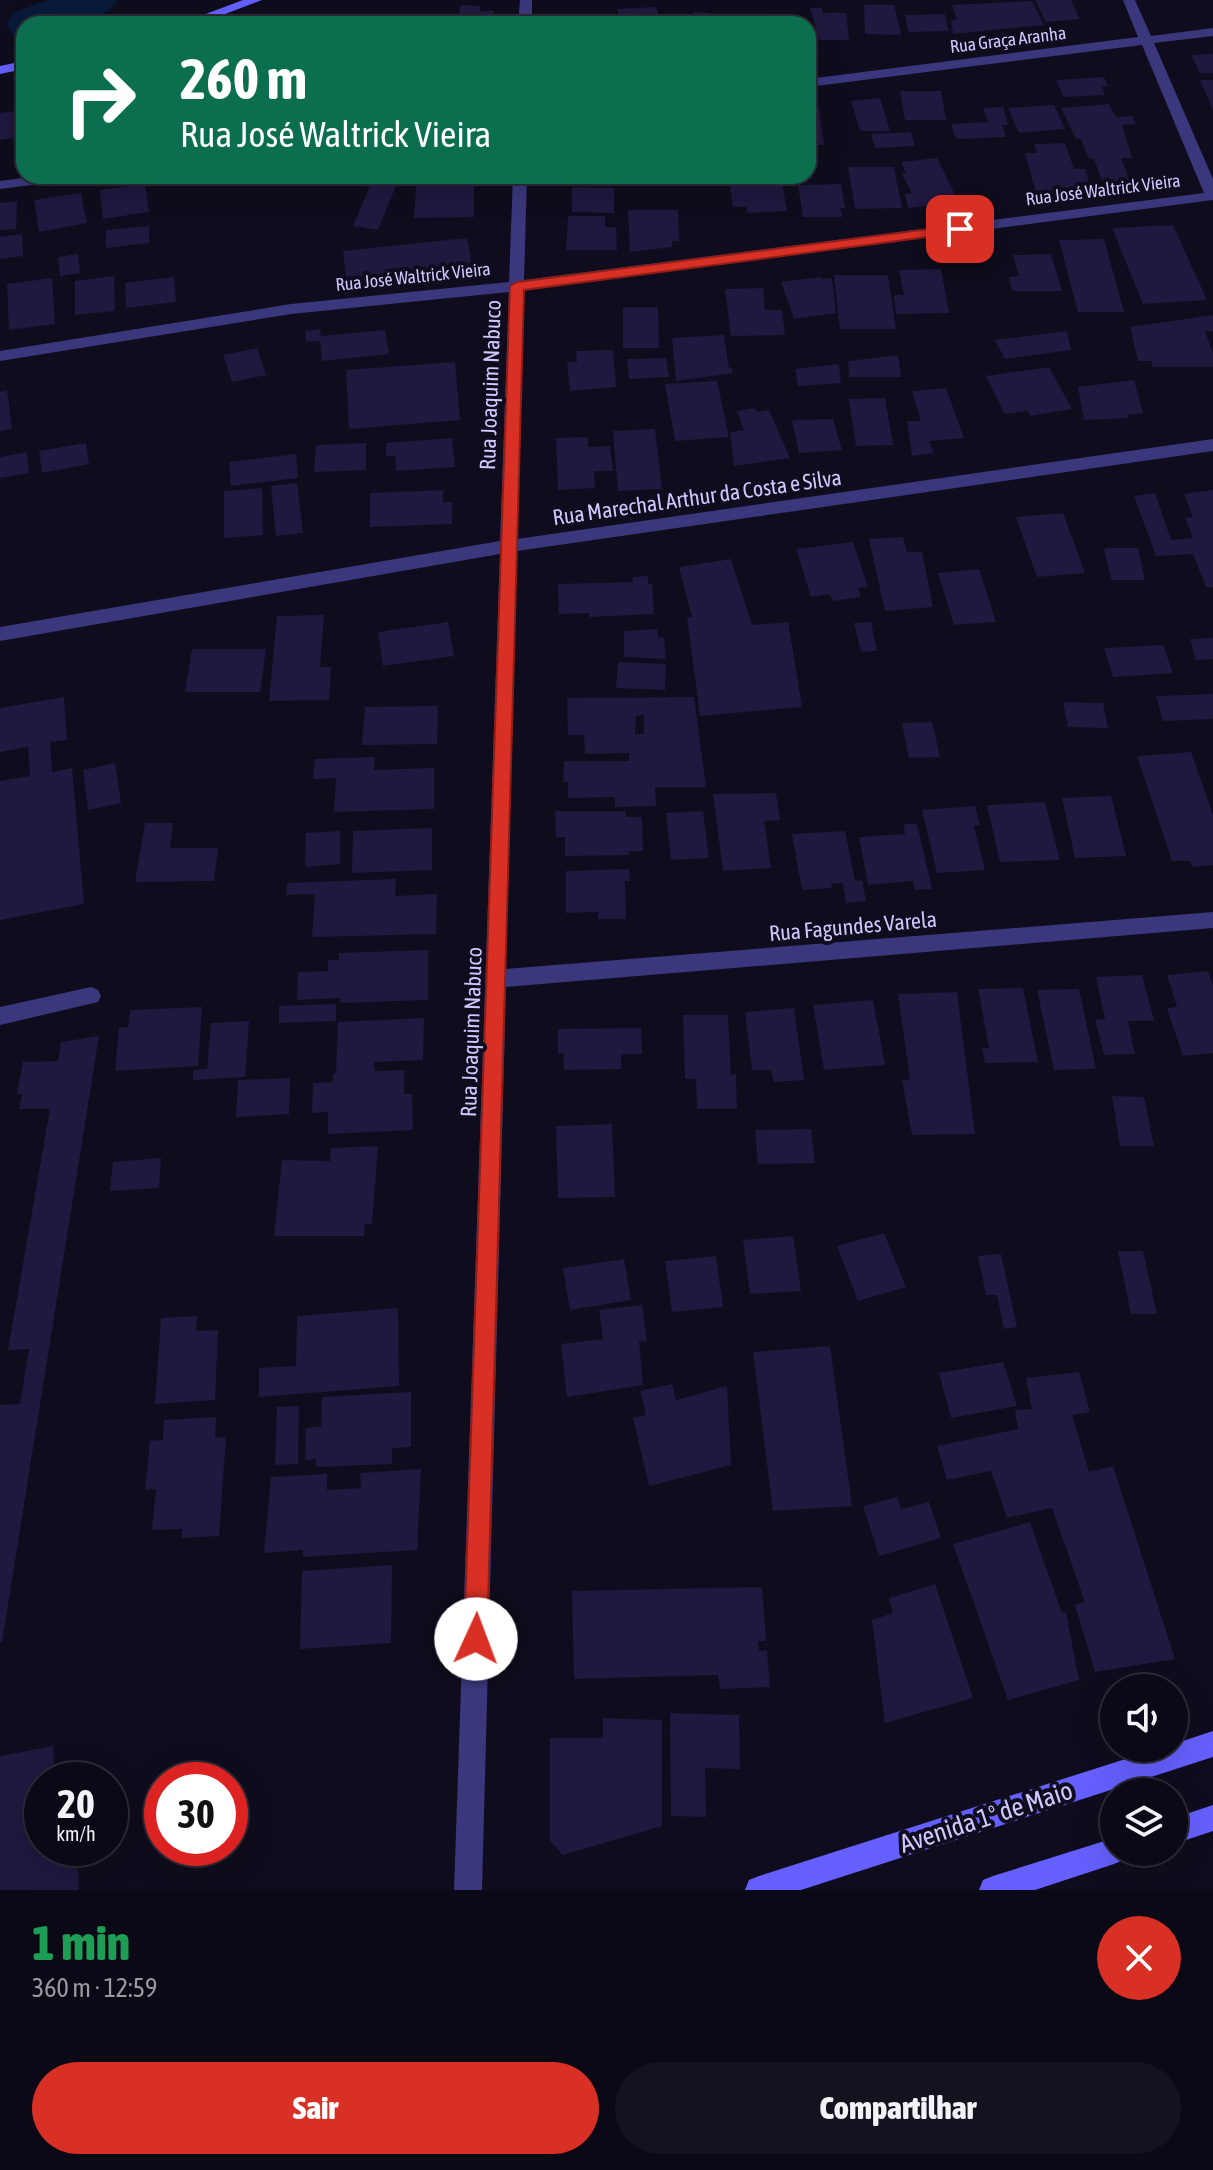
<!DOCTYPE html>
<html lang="pt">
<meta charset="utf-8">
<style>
body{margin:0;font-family:"Asap Condensed",sans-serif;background:#14121f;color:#f1f3f6;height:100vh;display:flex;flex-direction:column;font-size:30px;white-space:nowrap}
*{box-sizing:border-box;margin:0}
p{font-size:26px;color:#9a9aa1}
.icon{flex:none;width:44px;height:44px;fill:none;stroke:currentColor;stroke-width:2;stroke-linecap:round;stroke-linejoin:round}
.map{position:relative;height:1890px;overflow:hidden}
.sheet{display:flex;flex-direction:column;background:#0b0916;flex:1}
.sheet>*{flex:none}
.hud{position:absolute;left:16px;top:16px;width:800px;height:168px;border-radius:24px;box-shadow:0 8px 32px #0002,0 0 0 2px #2b2a35;background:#0b6e4f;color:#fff;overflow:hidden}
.fabs{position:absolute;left:1100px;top:1674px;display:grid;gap:16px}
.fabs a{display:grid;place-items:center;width:88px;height:88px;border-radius:50%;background:#0b0916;box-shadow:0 8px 32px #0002,0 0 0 2px #2b2a35;font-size:40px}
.speed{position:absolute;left:24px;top:1762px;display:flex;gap:16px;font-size:40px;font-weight:700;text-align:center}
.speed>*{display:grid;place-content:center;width:104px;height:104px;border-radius:50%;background:#0b0916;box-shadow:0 8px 32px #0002,0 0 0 2px #2b2a35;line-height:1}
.speed small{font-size:20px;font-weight:400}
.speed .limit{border:12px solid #d22;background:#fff;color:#111}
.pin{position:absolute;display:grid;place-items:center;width:68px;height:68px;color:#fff;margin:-34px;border-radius:16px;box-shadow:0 4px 12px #0006}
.me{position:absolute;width:88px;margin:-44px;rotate:2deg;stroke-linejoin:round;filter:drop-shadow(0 0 6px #0008)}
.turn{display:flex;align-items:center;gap:28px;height:168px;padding:0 32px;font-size:36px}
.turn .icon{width:104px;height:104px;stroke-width:2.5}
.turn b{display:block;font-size:56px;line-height:68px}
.round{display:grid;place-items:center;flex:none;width:84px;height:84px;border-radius:42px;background:#14121f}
.headline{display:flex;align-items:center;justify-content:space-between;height:136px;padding:0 32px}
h1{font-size:48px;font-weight:800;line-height:60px;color:#1e9e55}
.button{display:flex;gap:16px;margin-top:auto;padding:16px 32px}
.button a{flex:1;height:92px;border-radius:48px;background:#d93025;color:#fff;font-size:32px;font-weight:800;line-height:92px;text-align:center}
.button a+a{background:#14121f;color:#f1f3f6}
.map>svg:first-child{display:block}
</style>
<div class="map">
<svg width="1213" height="1890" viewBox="0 0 1213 1890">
<rect width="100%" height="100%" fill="#0f0c1d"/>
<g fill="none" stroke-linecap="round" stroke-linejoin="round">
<path fill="#091a39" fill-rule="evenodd" d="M48 0H118C98 29 55 24 24 24V37L13 35 6 24 13 13Z"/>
</g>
<path fill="#20183e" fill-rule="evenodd" d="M1035 0H1071L1080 19 1046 22Z
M1032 1 1044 25 953 34 951 20H957L952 5Z
M461 5 481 6 480 11H494L492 24H456Z
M864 5H894L901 35 865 34Z
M656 7 660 19 620 21 617 9Z
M810 8H822V13H846L849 40H819Z
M694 12 710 13V24H694Z
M945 14 948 31 908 32 905 15Z
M1213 54V73H1200L1191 55Z
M1104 77 1108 86 1102 87 1105 95 1064 97 1056 80Z
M1200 80H1213V110Z
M900 91H941L946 120H905Z
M880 98 890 131H860L851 101Z
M1109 104 1116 117 1133 116 1136 124 1122 125 1132 158H1121L1131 185 1103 183 1094 159H1089L1081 139H1076L1061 108Z
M1054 105 1065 129 1019 133 1008 108Z
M1003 107 1008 125H1002L1006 137 956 139 951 124 988 122 983 108Z
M808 108H819L824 145H808Z
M15 111 18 137 0 140V113Z
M911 132 915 146 875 148 871 134Z
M1065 143 1074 169H1085L1091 188 1036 193 1025 153H1037L1034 144Z
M937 158 959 203 908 208 905 194 912 193 902 174 906 173 901 162Z
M848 167H894L902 208 855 209Z
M374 176H400L378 230 353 226Z
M417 176H474V217L414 218Z
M566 176H613V180L566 179Z
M728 176H781L787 211 747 213V207H733Z
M145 184 149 212 103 219 100 190Z
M841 184 845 208H840L842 217H803L798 185Z
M572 187 614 188V213L572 212Z
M81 193 87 223 39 232 34 200Z
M17 201 16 229 0 230V203Z
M628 210H678L679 241H672V247L630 252Z
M568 216H605V227H616L617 250H566Z
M1173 225 1207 300 1143 304 1112 228Z
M149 226V243L106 248V230Z
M22 234 23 256 0 259V237Z
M467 238 473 270 347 284 343 251Z
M1104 239 1124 312H1078L1059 240Z
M78 254 80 273 60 276 58 257Z
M1051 254 1062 291H1012L1009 277 1019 276 1013 255Z
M941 269 949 313 896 314 894 295H904L899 270Z
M834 275H888L896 329H840Z
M114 276 115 311 75 315V281Z
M174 277 176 302 126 308 125 283Z
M821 277 822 279 832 278 836 313 794 319 781 282Z
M52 278 55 324 9 330 7 284Z
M763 288 765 310H782L785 335 731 336 725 289Z
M623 307H658L659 348H623Z
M1213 315V331H1205L1213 353V367H1153L1151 361H1138L1130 327Z
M320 329 321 336 385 330 389 354 322 361 320 341 306 342 305 331Z
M1067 331 1071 350 1005 359 995 340Z
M724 335 729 368H732L733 373 676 381 672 338Z
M257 348 266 375 232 382 223 355Z
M613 350 616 387 570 391 567 362H577L576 351Z
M898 355 901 377H849L848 361Z
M666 358 669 377 629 379 627 359Z
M455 362 460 420 349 429 346 370Z
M839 364 841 383 798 386 795 369Z
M1049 367 1072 409 1030 416 1028 411 1005 414 986 376Z
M1134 380 1143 413 1127 415 1128 418 1084 420 1078 387Z
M717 381 729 437 675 441 665 384Z
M946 388 964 438 929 441 934 453 912 456 907 421H921L912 391Z
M7 390 12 429 0 431V392Z
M885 398 893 445 856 446 849 399Z
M755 408 757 412 769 410 790 458 734 466 730 432 744 430 737 411Z
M833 419 842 450 799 453 792 420Z
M655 429 662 489 618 491 613 431Z
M588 437V447L610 446 613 471H594L595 488 558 490 556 438Z
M452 438 455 467 396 471 395 456H386V443Z
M86 443 89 464 42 473 39 451Z
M366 443V470L314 472 316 445Z
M27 452 29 473 0 478V457Z
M296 454 298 478 231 486 229 462Z
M297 483 303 533 276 536 271 486Z
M262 488 263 535 224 538V491Z
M443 490V502H452V524L370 527V493Z
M1213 490V587H1206L1193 554 1156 556 1134 496 1155 493 1171 540 1193 538 1185 518 1193 517 1184 494Z
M1063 513 1085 573 1037 577 1016 517Z
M903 537 907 552H922L933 607 885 611 869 539Z
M853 542 868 587 858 588 861 597 833 601 830 594 811 597 796 549Z
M1104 548H1138L1145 580H1111Z
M731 559 752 625 788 622 802 707 700 716 687 617H692L679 567Z
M979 569 996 622 954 625 938 573Z
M648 576V584L652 583 654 614 589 617V613L559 614 558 584 633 582V577Z
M324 615 320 667H331L329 700 269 701 277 616Z
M448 622 454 656 383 666 378 632Z
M871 622 877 651 861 652 854 623Z
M657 629 658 637 664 638 666 659 624 657V631Z
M1213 638V659L1196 660 1190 639Z
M1163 645 1173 673 1113 677 1104 648Z
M192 649H266L260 692H185Z
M618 662 666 664 665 690 616 688Z
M1213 694V719L1163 721 1156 696Z
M64 697 67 740 50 742 52 772 72 768 84 904 0 920V781L30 776 28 747 0 752V708Z
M694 697 706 787H655L656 806 615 807V797L568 798V782H563L564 761H629V753L585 754 584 735H568L567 698ZM644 715V734H635L636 716Z
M1063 702 1103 703 1108 728 1068 727Z
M438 706 437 744 362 745 365 707Z
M932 722 940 757 909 758 902 723Z
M1191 752 1213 815V865L1192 867 1190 861H1172L1137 756Z
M375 757 374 770 434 768V809L334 812 336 778 313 779 315 759Z
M115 763 121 803 88 810 83 770Z
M776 793 780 820 764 821 771 868 723 871 713 794Z
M1111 796 1126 856 1075 858 1062 798Z
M1045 802 1060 860 1000 862 987 805Z
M975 806 980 825 974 826 985 870 937 873 922 810Z
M555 811H626V817H642L643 851H629V855L565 856V837H556Z
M703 811 709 858 671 860 666 813Z
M145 823H173L170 848H218L214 881 135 882Z
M904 824H917L932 889 915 890 913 881 868 885 859 837 905 834Z
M432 828V870L352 873 353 831Z
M340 831V864L305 867 306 833Z
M845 831 855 881 862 880 866 901 846 903 843 883H831L832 888 802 890 792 834Z
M629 869 630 881H625L626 919H598V912L566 913V871Z
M396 879 395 896 437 894 436 934 312 937 315 894 286 895 287 883Z
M428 950V1000L340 1003V998L297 1000 298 972 328 971V960H339V953Z
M1208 971 1213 985V1053L1183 1056 1167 1008 1177 1007 1167 975Z
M1142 975 1154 1021H1128L1135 1054 1104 1055 1095 1020 1105 1019 1096 977Z
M1023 988 1038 1062 985 1063 982 1048H989L978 989Z
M1079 989 1096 1069 1054 1070 1037 990Z
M957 992 975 1134 912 1135 902 1080H910L898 994Z
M873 1000 885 1065 824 1070 813 1005Z
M336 1004V1021L279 1023V1006Z
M202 1007 198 1066 115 1071 119 1027H128L130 1010Z
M794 1008 804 1080 774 1082 771 1070H752L745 1012Z
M683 1015H728L731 1075 736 1074 737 1109H697L696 1079H685Z
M424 1018 423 1060 374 1062 375 1071 404 1070V1094H412L413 1130 328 1134V1112L312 1113 313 1083 333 1082V1074L336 1073 338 1022Z
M249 1021 245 1077 193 1080V1070L207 1069 211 1023Z
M641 1028 642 1054H621V1069L564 1070 563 1053 558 1054V1029Z
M99 1036 2 1642H0V1405L20 1404 29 1349 8 1350 50 1109H19L22 1094H17L23 1062 58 1061 61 1042Z
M290 1078 289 1114 236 1117 238 1080Z
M1112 1096 1144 1097 1154 1146H1120Z
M612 1124 615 1197 558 1198 556 1126Z
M811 1129 815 1163 758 1164 755 1130Z
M378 1146 372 1224H365L364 1236H274L282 1160 330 1161 331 1148Z
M161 1158 159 1188 110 1191 113 1162Z
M884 1233 906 1287 858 1301 837 1246Z
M793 1236 801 1291 750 1294 743 1240Z
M1118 1251H1143L1157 1314H1131Z
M1001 1254 1017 1327 1004 1329 997 1295H986L978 1256Z
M716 1256 723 1307 672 1312 665 1261Z
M624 1259 631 1300 570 1310 563 1268Z
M642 1305 647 1342 639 1341 643 1385 567 1397 561 1344 603 1339 599 1310Z
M398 1308 399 1386 259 1397V1368L296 1366 297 1316Z
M197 1316 196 1331 218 1330 215 1400 155 1404 161 1318Z
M830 1346 852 1506 773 1511 753 1352Z
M1003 1362 1017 1406 951 1418 939 1373Z
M1079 1372 1090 1412 1072 1415 1089 1472 1113 1466 1175 1659 1095 1672 1075 1605 1085 1602 1052 1508 1007 1518 991 1471 947 1480 937 1446 1018 1429 1015 1410 1032 1409 1026 1378Z
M672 1384 676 1400 727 1386 731 1465 649 1486 633 1418 646 1415 640 1391Z
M411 1392V1447L392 1448V1464L316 1467V1459L305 1460 306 1428 321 1426 322 1397Z
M299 1406 298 1464 275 1465 277 1407Z
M216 1417 215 1438 226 1437 219 1536 182 1538V1529L152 1530 156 1489 145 1490 150 1441 163 1440 164 1420Z
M421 1469 417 1550 303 1557V1550L264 1553 271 1477 327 1474V1490L361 1488 360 1473Z
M897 1497 901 1509 929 1502 941 1538 879 1556 863 1506Z
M1030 1522 1062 1613H1066L1079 1680 1008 1700 953 1544Z
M392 1565 391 1643 300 1649 302 1571Z
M935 1584 973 1698 885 1723 872 1620 893 1613 889 1598Z
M762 1587 766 1641H758L759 1651 767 1650 770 1687 720 1689 718 1675 574 1679 572 1591Z
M670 1713 739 1715 740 1769 705 1768 706 1817 671 1816Z
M603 1718 662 1720V1826L563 1855 550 1841V1738H603Z
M53 1746 55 1780H42V1848H77L79 1890H0V1756Z"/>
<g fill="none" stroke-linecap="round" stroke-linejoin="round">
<path fill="#3a377c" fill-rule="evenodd" d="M520 0H532V24H518Z
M1123 0H1135L1151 36 1213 28V36L1154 43 1213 179V200L524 290 517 539 1213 439V451L517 551 506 969 1213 912V928L506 987 482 1890H454L500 554 0 641V627L500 541 509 292 291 314 0 361V351L291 304 509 282 513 176H527L524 280 1204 193 1142 45 808 87V79L1138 37Z
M37 176H80L73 180 0 189V181Z
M91 987 98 990 101 996 98 1002 0 1025V1007Z"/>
<path fill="#6560fd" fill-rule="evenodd" d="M243 0H262L199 24H179Z
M24 61V69L0 74V66Z
M1213 1731V1757L801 1890H745L749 1880 759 1876 1160 1748H1174V1744Z
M1213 1805V1831L1174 1844V1818Z
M1114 1838V1852H1127L1123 1860 1114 1864 1035 1890H979L983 1880 993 1876Z"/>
</g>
<path fill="#d93025" stroke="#8d1f18" stroke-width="2" d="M960 225 965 226V232L524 290 487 1639 484 1647 476 1650 467 1647 464 1639 510 286 517 282Z"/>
<g text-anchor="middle" stroke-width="8" stroke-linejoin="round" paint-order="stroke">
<g font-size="18" fill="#cfc8fe" stroke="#0f0c1d">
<text transform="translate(1008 40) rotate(-7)" y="6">Rua Graça Aranha</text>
<text transform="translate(1103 190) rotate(-7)" y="6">Rua José Waltrick Vieira</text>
<text transform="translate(413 277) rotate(-6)" y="6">Rua José Waltrick Vieira</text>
</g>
<g font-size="22" fill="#cfc8fe" stroke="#0f0c1d">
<text transform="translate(490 385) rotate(-88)" y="8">Rua Joaquim Nabuco</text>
<text transform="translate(697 497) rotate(-8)" y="8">Rua Marechal Arthur da Costa e Silva</text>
<text transform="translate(853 926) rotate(-5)" y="8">Rua Fagundes Varela</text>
<text transform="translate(471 1032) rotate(-88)" y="8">Rua Joaquim Nabuco</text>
</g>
<g font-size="26" fill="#cfc8fe" stroke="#0f0c1d">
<text transform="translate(986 1817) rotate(-18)" y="9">Avenida 1º de Maio</text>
</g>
</g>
</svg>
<div class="fabs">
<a><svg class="icon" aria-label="sound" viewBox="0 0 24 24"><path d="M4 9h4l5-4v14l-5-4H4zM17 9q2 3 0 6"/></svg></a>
<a><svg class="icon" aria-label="layers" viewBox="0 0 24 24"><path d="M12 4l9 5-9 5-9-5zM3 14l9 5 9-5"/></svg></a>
</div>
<div class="speed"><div>20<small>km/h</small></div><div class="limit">30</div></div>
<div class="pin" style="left:960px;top:229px;background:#d93025"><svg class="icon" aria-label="arrive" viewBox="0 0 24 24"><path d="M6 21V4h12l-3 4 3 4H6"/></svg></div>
<svg class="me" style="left:476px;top:1639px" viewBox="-20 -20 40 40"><circle r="19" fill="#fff"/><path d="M0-13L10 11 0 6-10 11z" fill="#d93025"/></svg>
<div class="hud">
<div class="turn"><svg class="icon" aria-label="right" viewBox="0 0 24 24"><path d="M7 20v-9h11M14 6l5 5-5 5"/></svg><div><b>260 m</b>Rua José Waltrick Vieira</div></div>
</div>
</div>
<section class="sheet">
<div class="headline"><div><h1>1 min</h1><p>360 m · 12:59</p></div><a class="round" style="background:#d93025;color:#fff"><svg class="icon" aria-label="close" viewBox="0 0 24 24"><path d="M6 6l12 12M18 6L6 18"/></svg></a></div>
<div class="button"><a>Sair</a><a>Compartilhar</a></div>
</section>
